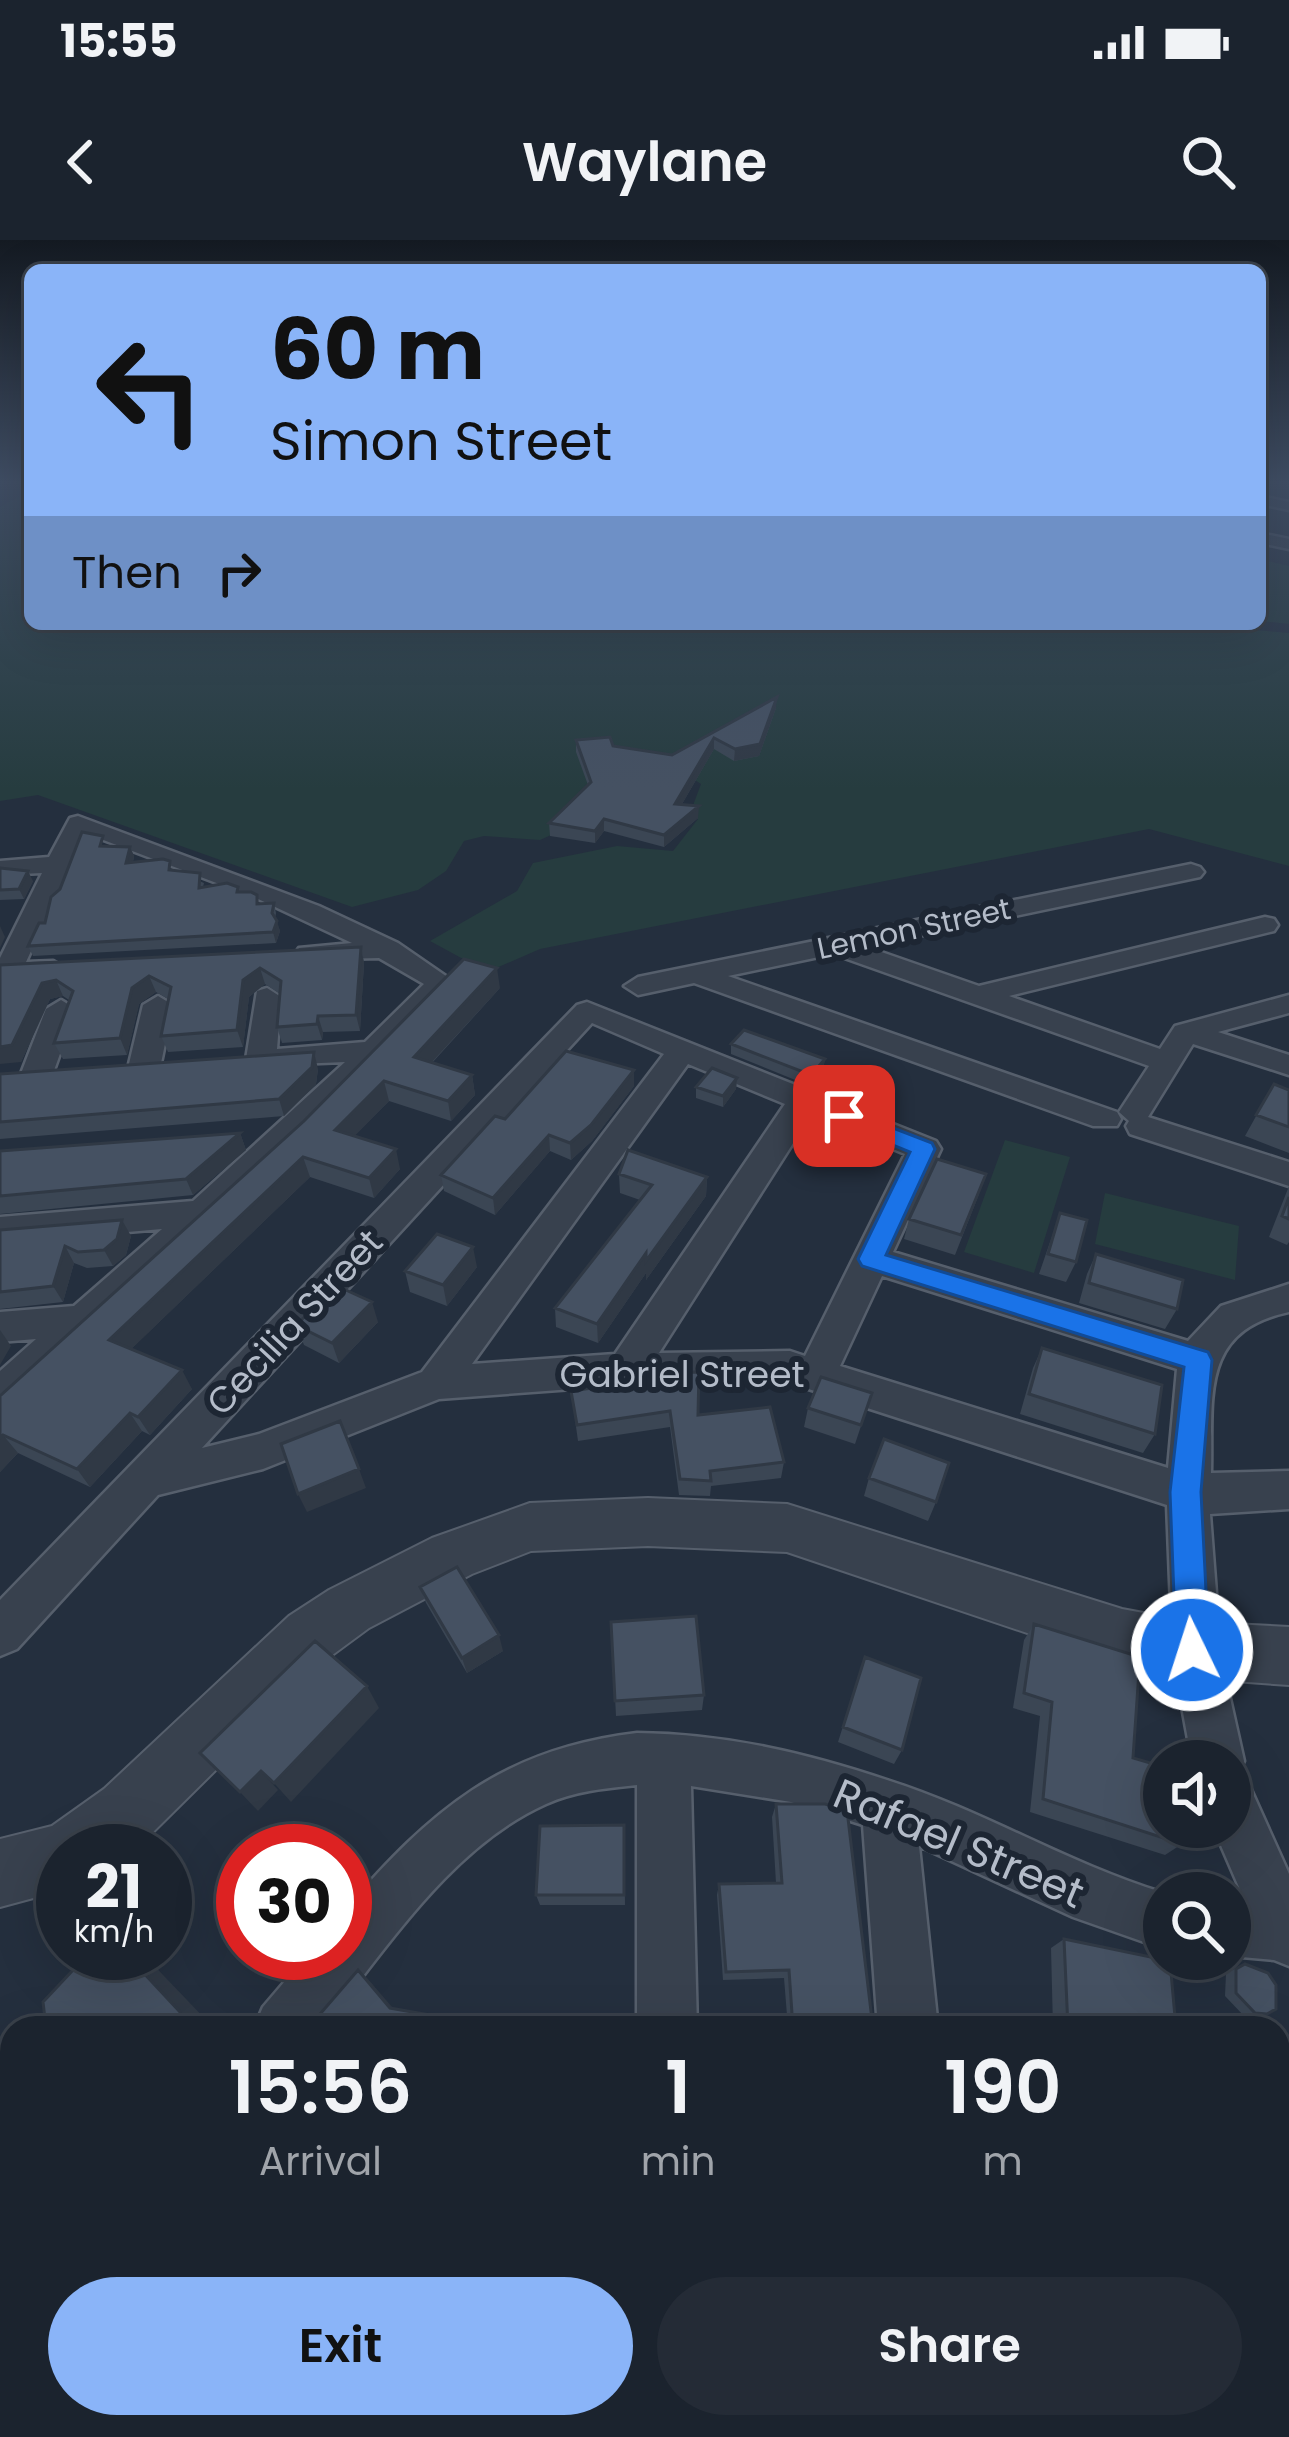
<!DOCTYPE html>
<style>
body{margin:0;font-family:Poppins,sans-serif;background:#242b36;color:#f1f3f6;height:100vh;display:flex;flex-direction:column;font-size:45px;white-space:nowrap}
*{box-sizing:border-box;margin:0}
p{font-size:39px;color:#a0a4aa}
.icon{flex:none;width:66px;height:66px;fill:none;stroke:currentColor;stroke-width:2;stroke-linecap:round;stroke-linejoin:round}
.map{position:relative;flex:1;overflow:hidden}
.panel{position:absolute;left:0px;top:1776px;width:1290px;height:423px;display:flex;flex-direction:column;background:#1b232e;border-radius:36px 36px 0 0;box-shadow:0 12px 48px #0002,0 0 0 3px #39404a}
.panel>*{flex:none}
.top-card{position:absolute;left:24px;top:24px;width:1242px;height:366px;border-radius:18px;box-shadow:0 12px 48px #0002,0 0 0 3px #39404a;background:#8ab4f8;color:#111;overflow:hidden}
.tools{position:absolute;left:1143px;top:1500px;display:grid;gap:24px}
.tools a{display:grid;place-items:center;width:108px;height:108px;border-radius:50%;background:#1b232e;box-shadow:0 12px 48px #0002,0 0 0 3px #39404a;font-size:60px}
.speed{position:absolute;left:36px;top:1584px;display:flex;gap:24px;font-size:60px;font-weight:700;text-align:center}
.speed>*{display:grid;place-content:center;width:156px;height:156px;border-radius:50%;background:#1b232e;box-shadow:0 12px 48px #0002,0 0 0 3px #39404a;line-height:1}
.speed small{font-size:30px;font-weight:400}
.speed .limit{border:18px solid #d22;background:#fff;color:#111}
.pin{position:absolute;display:grid;place-items:center;width:102px;height:102px;color:#fff;margin:-51px;border-radius:24px;box-shadow:0 6px 18px #0006}
.me{position:absolute;width:132px;margin:-66px;rotate:356deg;stroke-linejoin:round;filter:drop-shadow(0 0 9px #0008)}
.turn{display:flex;align-items:center;gap:42px;height:252px;padding:0 48px;font-size:54px}
.turn .icon{width:156px;height:156px;stroke-width:2.5}
.turn b{display:block;font-size:84px;line-height:102px}
.then{display:flex;align-items:center;height:114px;padding:0 48px;background:#0003;gap:24px;font-size:45px}
.eta{display:flex;justify-content:space-evenly;align-items:center;height:204px;text-align:center}
.eta b{font-size:72px;font-weight:600;line-height:84px}
.cta{display:flex;gap:24px;margin-top:auto;padding:24px 48px}
.cta a{flex:1;height:138px;border-radius:72px;background:#8ab4f8;color:#111;font-size:48px;font-weight:600;line-height:138px;text-align:center}
.cta a+a{background:#242b36;color:#f1f3f6}
.status{display:flex;justify-content:space-between;align-items:center;height:84px;padding:0 60px;background:#1b232e;direction:ltr}
.status svg{height:33px;fill:currentColor}
header{display:flex;justify-content:space-between;align-items:center;height:156px;padding:0 48px;background:#1b232e;font-size:54px;font-weight:600}
.map>svg:first-child{display:block}
</style>
<div class="status"><b>15:55</b><svg viewBox="0 0 49 12"><path d="M0 12V9h3v3zM5 12V6h3v6zM10 12V3h3v9zM15 12V0h3v12zM26 1h20v11H26zM47 4h2v5h-2z"/></svg></div>
<header><svg class="icon" aria-label="back" viewBox="0 0 24 24"><path d="M15 5l-7 7 7 7"/></svg>Waylane<svg class="icon" aria-label="search" viewBox="0 0 24 24"><circle cx="10" cy="10" r="6"/><path d="M15 15l6 6"/></svg></header>
<div class="map">
<svg width="1289" height="2197" viewBox="0 0 1289 2197">
<rect width="100%" height="100%" fill="#242f3e"/>
<path fill="#263c3f" d="M15 242H30V384H1187L1289 393V626L1149 589 540 709 487 732 430 701 517 651 533 623 617 606 673 611 698 579 692 568 701 544 686 534 540 600 484 596 464 601 446 631 418 650 352 667 38 555 0 561V267L29 251Z
M1260 319 1289 326V384L1260 381Z
M1005 900 1070 917 1034 1033 964 1012Z
M1105 953 1239 986 1235 1040 1095 1004Z"/>
<g fill="none" stroke-linecap="round" stroke-linejoin="round">
<defs>
<path id="minor" d="M1260 256 1289 262V270L1260 264Z
M1260 293 1289 299V309L1260 303Z
M78 576 319 666 398 703 456 743 307 898 14 1167 0 1171V1131L36 1099 0 1102V1072L74 1066 162 989 0 1003V977L193 961 345 822 250 826 246 819 257 751 267 748 281 757 277 809 365 802 424 744 379 718 299 720 295 714 299 708 352 703 256 658 85 593 26 722 53 721 67 729 53 737H0V718L42 633 0 635V621L49 617 70 578Z
M1191 624 1200 627 1204 632 1200 637 867 707 979 746 1265 677 1274 679 1278 685 1274 691 1009 756 1160 809 1175 786 1289 755V773L1218 792 1289 815V835L1193 804 1148 877 1289 922V946L1130 894 1126 886 1129 881 1119 872 1149 826 833 714 728 736 1117 872 1121 879 1117 886H1093L694 743 638 755 624 746 638 737Z
M158 756 173 765 160 828 144 838 128 828 143 765Z
M61 760 76 769 52 836 47 843H25L20 836 46 769Z
M587 762 936 901 941 909 893 1012 1188 1101 1221 1066 1289 1044V1072C1199 1091 1213 1158 1211 1233L1289 1231V1269L1210 1274 1221 1418 1244 1521 1235 1540 1249 1545 1289 1634V1726L1274 1720 1230 1716V1660L1245 1661 1213 1587H1230V1521H1192L1173 1418 1167 1265 790 1143 627 1145 439 1159 263 1229 158 1255 17 1409 0 1416V1360L577 765ZM592 783 664 814 422 1132 259 1194 202 1208ZM688 824 785 864 615 1114 472 1124ZM811 875 905 914 805 1116 790 1111 659 1113ZM882 1036 1177 1129 1168 1228 840 1126Z
M637 1493C726 1494 807 1513 890 1541 984 1571 1069 1624 1164 1653V1709L1073 1677 919 1606 938 1788H878L863 1585 791 1562 691 1546 697 1788H637V1545C607 1548 574 1551 546 1564 450 1607 387 1709 322 1788H254L263 1767 309 1713H345V1670C431 1570 502 1509 637 1493Z
M0 1959 12 1961V2027L0 2025Z
M910 2187H980L982 2197H910Z"/>
<path id="tertiary" d="M648 1258 787 1264 1122 1369 1192 1382 1289 1387V1445L1192 1438 1122 1425 787 1312 648 1306 531 1311 472 1334 369 1388 331 1416 150 1595 129 1611H63V1650L0 1667V1599L52 1586 104 1549 289 1376 329 1350 432 1298 530 1263Z"/>
</defs>
<use href="#minor" stroke="#565f6c" stroke-width="5"/>
<use href="#tertiary" stroke="#565f6c" stroke-width="4"/>
<use href="#minor" fill="#38414e" fill-rule="evenodd"/>
<use href="#tertiary" fill="#38414e" fill-rule="evenodd"/>
</g>
<path fill="#3b4654" d="M776 468 759 516 734 521 714 509 682 564 698 578 664 607 604 591 595 603 550 596 549 583 588 545 576 512V500L672 515Z
M106 607H130L134 616 133 622 173 630 204 643 203 647H238L239 652 260 664 274 663 276 673 275 679 280 691 276 703 33 716 28 706Z
M0 628 33 641 24 659 0 660Z
M361 707 364 723 360 791 323 792 322 800 282 803 277 787 280 754 265 744 249 757 243 807 168 812 161 796 168 759 156 752 139 764 127 815 63 819 54 803 69 760 63 756 50 759 21 822 0 725Z
M500 748 432 823 472 835 475 855 451 881 389 861 354 896 400 929 374 958 310 937 131 1109 192 1149 150 1195 142 1191 90 1247 18 1213 0 1232V1156L304 881Z
M731 804 825 819 823 829 810 846 731 814Z
M318 829 316 844 284 876 0 899V834Z
M737 838 736 849 723 867 696 858V847Z
M1274 844 1289 850V913L1245 896Z
M634 846 592 901 571 920 550 911 495 975 444 951 441 935 505 879Z
M240 893 246 910 193 955 0 974V911Z
M619 934 707 937 706 956 646 1040V1033L598 1103 556 1087 555 1068 640 960 620 953Z
M1289 946V1002L1287 1005 1269 997Z
M979 954 955 1015 904 999 909 979Z
M1060 973 1076 1022 1066 1042 1039 1034Z
M0 990 131 996 126 1015 113 1026 87 1028 74 1023 63 1062 0 1069Z
M1096 1014 1177 1069 1165 1089 1079 1063 1087 1034Z
M477 1027 447 1066 410 1052 405 1031Z
M378 1082 339 1123 304 1105 296 1085Z
M1042 1108 1155 1194 1143 1213 1020 1174 1033 1128Z
M571 1151 698 1175 784 1222 781 1238 711 1246 710 1256 679 1255 670 1187 578 1201Z
M872 1153 855 1204 804 1187 808 1168Z
M869 1238 936 1262 928 1281 864 1256Z
M420 1347 503 1411 467 1433 426 1363Z
M611 1382 704 1455 702 1470 616 1476Z
M1034 1384 1133 1518 1182 1604 1165 1615 1030 1572 1040 1476 1013 1468 1024 1400Z
M865 1417 902 1510 894 1524 838 1502Z
M776 1564 873 1788H788L784 1738 723 1740 717 1655 719 1644 776 1643 772 1577Z
M624 1585 625 1665H540L536 1655Z
M1064 1699 1176 1788H1053L1051 1708Z
M1245 1724 1267 1774 1256 1778 1244 1776 1225 1756 1226 1733Z"/>
<path fill="#303945" d="M777 457 776 468 759 516 734 521 735 509Z
M714 498V509L675 576V564Z
M699 566 698 578 664 607V595Z
M604 579V591L595 603V591Z
M130 607 134 616 130 633 126 623Z
M28 631 33 641 24 659 19 649Z
M277 681 280 691 276 703 273 692Z
M0 686 5 697 0 708Z
M361 707 364 723 360 791 356 775Z
M260 728 265 744 249 757 243 807 237 790 243 740Z
M497 728 500 748 418 837 414 817Z
M149 736 156 752 139 764 127 815 120 798 132 748Z
M56 740 63 756 50 759 21 822 0 824V807L42 743Z
M318 776 323 792 322 800 317 784Z
M314 812 318 829 316 844 284 876 279 859Z
M825 819 823 829 810 846 811 835Z
M634 830V846L592 901 571 920 570 903Z
M472 835 475 855 451 881 448 861Z
M737 838 736 849 723 867V856Z
M384 841 389 861 341 910 335 890Z
M240 893 246 910 193 955 186 939Z
M549 895 550 911 495 975 493 958Z
M396 909 400 929 374 958 369 938Z
M303 917 310 937 121 1119 109 1100Z
M707 937 706 956 646 1040V1033L598 1103 597 1084 646 1013Z
M122 980 131 996 126 1015 113 1026 104 1010Z
M65 1006 74 1023 63 1062 53 1046Z
M473 1007 477 1027 447 1066 443 1045Z
M372 1062 378 1082 339 1123 332 1103Z
M0 1090 11 1106 0 1125Z
M182 1130 192 1149 150 1195 138 1177Z
M130 1173 142 1191 90 1247 77 1229Z
M3 1195 18 1213 0 1232V1198Z
M359 1229 366 1248 307 1272 298 1254Z
M499 1395 503 1411 467 1433 462 1418Z
M367 1446 379 1468 291 1562 274 1543Z
M261 1531 278 1550 258 1571 240 1552Z
M125 1713H142L210 1784 207 1788H166Z
M358 1730 367 1738 399 1775 390 1768Z"/>
<path fill="#455162" stroke="#303945" stroke-width="3" d="M777 457 760 504 735 509 714 498 675 564 699 566 664 595 604 579 595 591 549 583 591 542 576 500 610 497 613 506 672 515Z
M82 592 103 596 100 606 130 607 126 623 163 619 170 621 169 630 200 633 199 648 227 643 238 647 237 652H251L257 655V664L274 663 272 673 277 681 273 692 28 706 39 683H45L51 657 60 649Z
M0 628 28 631 19 649 0 650Z
M361 707 356 775 318 776 317 784 277 787 281 741 260 728 243 740 237 790 161 796 171 747 149 736 132 748 120 798 54 803 73 751 56 740 42 743 12 805 0 807V725Z
M464 719 497 728 414 817 472 835 448 861 384 841 335 890 396 909 369 938 303 917 109 1100 182 1130 138 1177 130 1173 77 1229 3 1195 0 1198V1156L304 881Z
M744 790 825 819 811 835 731 804Z
M566 811 634 830 591 885 570 903 549 895 493 958 441 935 495 876 505 879Z
M314 812 312 827 279 859 0 882V834Z
M712 828 737 838 723 856 696 847Z
M1274 844 1289 850V887L1256 875Z
M240 893 186 939 0 956V911Z
M628 910 707 937 646 1021V1013L597 1084 555 1068 652 945 619 934Z
M937 919 986 934 961 995 909 979Z
M1289 957V979L1282 976Z
M1060 973 1087 980 1076 1022 1048 1014Z
M122 980 117 999 104 1010 78 1012 65 1006 53 1046 0 1052V990Z
M437 994 473 1007 443 1045 405 1031Z
M1096 1014 1183 1040 1177 1069 1089 1043Z
M337 1046 372 1062 332 1103 296 1085Z
M1042 1108 1162 1145 1155 1194 1029 1154Z
M699 1132 698 1175 770 1167 784 1222 710 1231 711 1241 680 1239 670 1171 577 1185 571 1151 635 1142 636 1133Z
M821 1137 872 1153 861 1185 808 1168Z
M340 1181 359 1229 298 1254 281 1204Z
M884 1199 949 1223 936 1262 869 1238Z
M457 1327 499 1395 462 1418 420 1347Z
M696 1376 704 1455 615 1461 611 1382Z
M1034 1384 1140 1417 1133 1518 1164 1527V1587H1182V1604L1043 1559 1052 1462 1024 1453Z
M315 1401 367 1446 274 1543 261 1531 240 1552 200 1513Z
M865 1417 921 1438 902 1510 843 1487Z
M776 1564H825L847 1570 873 1788H793L789 1730 726 1732 719 1644 782 1643Z
M624 1585V1655H536L540 1586Z
M1064 1699 1170 1721 1176 1788H1068Z
M89 1713H125L180 1772 166 1788H46L43 1762Z
M1245 1724 1268 1733 1276 1745V1769L1267 1774 1255 1773 1236 1753V1729Z
M358 1730 390 1768 464 1781 463 1788H308Z"/>
<linearGradient id="sky" x2="0" y2="1"><stop stop-color="#141a22"/><stop offset="0.44" stop-color="#3f4d63"/><stop offset="1" stop-color="#3f4d63" stop-opacity="0"/></linearGradient>
<rect width="1289" height="549" fill="url(#sky)"/>
<path fill="#1a73e8" stroke="#114b97" stroke-width="3" d="M844 869 932 903 935 909 886 1015 1208 1112 1212 1120 1201 1252 1209 1410 1204 1421 1192 1426 1181 1421 1176 1410 1170 1252 1184 1127 862 1026 858 1019 910 912 836 882V871Z"/>
<g text-anchor="middle" stroke-width="12" stroke-linejoin="round" paint-order="stroke">
<g font-size="30" fill="#b4bcc9" stroke="#1d2633">
<text transform="translate(914 689) rotate(-12)" y="10">Lemon Street</text>
</g>
<g font-size="36" fill="#b4bcc9" stroke="#1d2633">
<text transform="translate(294 1082) rotate(-47)" y="13">Cecilia Street</text>
<text x="682" y="1147">Gabriel Street</text>
</g>
<g font-size="42" fill="#b4bcc9" stroke="#1d2633">
<text transform="translate(959 1603) rotate(23)" y="15">Rafael Street</text>
</g>
</g>
</svg>
<div class="tools">
<a><svg class="icon" aria-label="sound" viewBox="0 0 24 24"><path d="M4 9h4l5-4v14l-5-4H4zM17 9q2 3 0 6"/></svg></a>
<a><svg class="icon" aria-label="search" viewBox="0 0 24 24"><circle cx="10" cy="10" r="6"/><path d="M15 15l6 6"/></svg></a>
</div>
<div class="speed"><div>21<small>km/h</small></div><div class="limit">30</div></div>
<div class="pin" style="left:844px;top:876px;background:#d93025"><svg class="icon" aria-label="arrive" viewBox="0 0 24 24"><path d="M6 21V4h12l-3 4 3 4H6"/></svg></div>
<svg class="me" style="left:1192px;top:1410px" viewBox="-20 -20 40 40"><circle r="17" fill="#1a73e8" stroke="#fff" stroke-width="3"/><path d="M0-11L8 9 0 5-8 9z" fill="#fff"/></svg>
<div class="top-card">
<div class="turn"><svg class="icon" aria-label="left" viewBox="0 0 24 24"><path d="M17 20v-9H6M10 6l-5 5 5 5"/></svg><div><b>60 m</b>Simon Street</div></div>
<div class="then">Then<svg class="icon" aria-label="right" viewBox="0 0 24 24"><path d="M7 20v-9h11M14 6l5 5-5 5"/></svg></div>
</div>
<section class="panel">
<div class="eta">
<div><b>15:56</b><p>Arrival</p></div>
<div><b>1</b><p>min</p></div>
<div><b>190</b><p>m</p></div>
</div>
<div class="cta"><a>Exit</a><a>Share</a></div>
</section>
</div>
